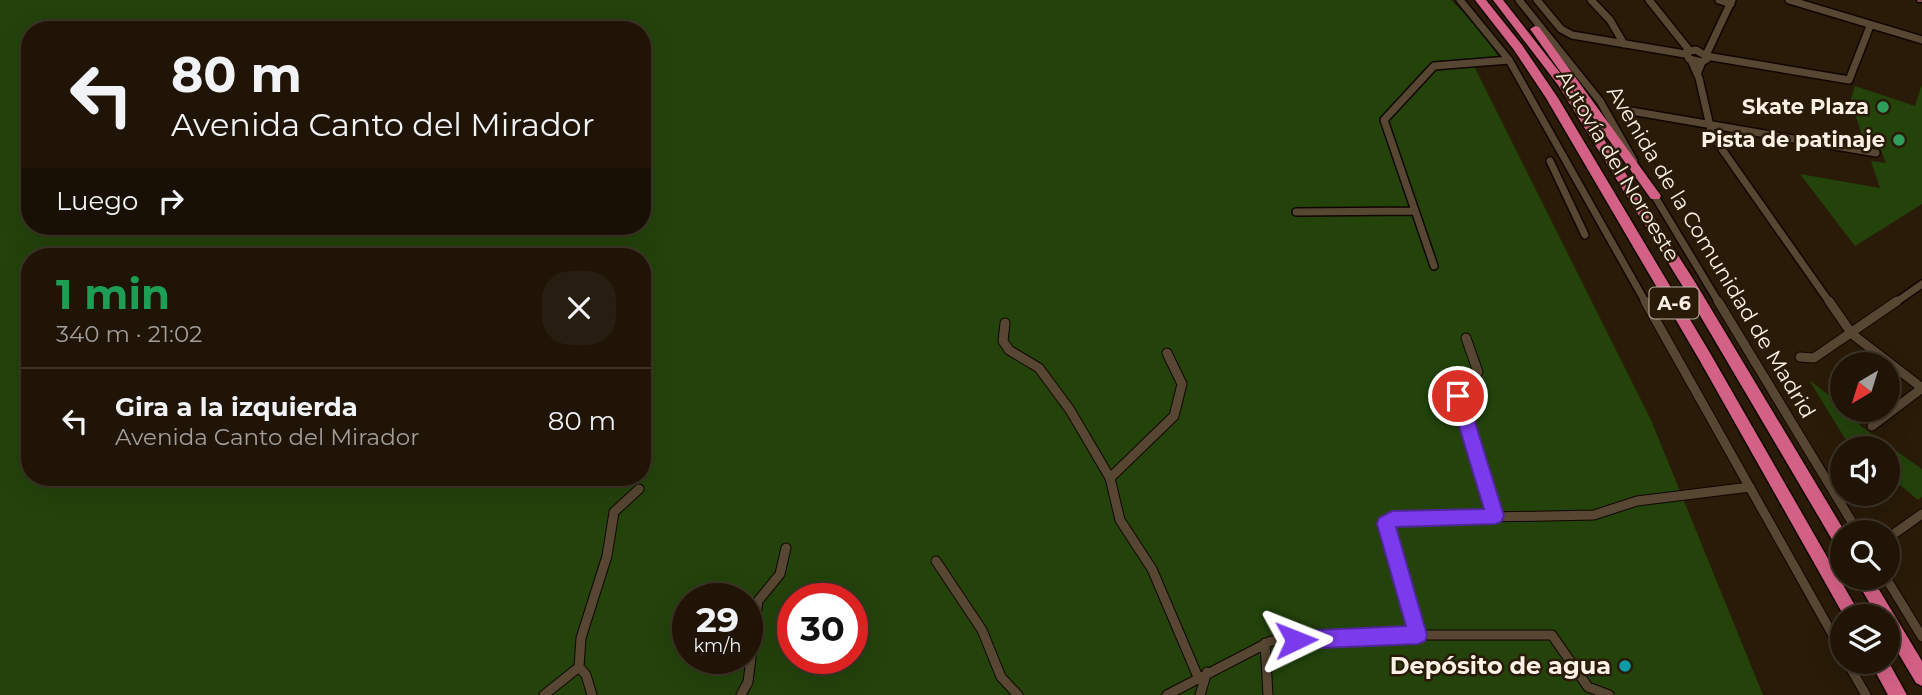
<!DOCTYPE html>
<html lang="es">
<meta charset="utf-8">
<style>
body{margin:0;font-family:Montserrat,sans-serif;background:#271d10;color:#f1f3f6;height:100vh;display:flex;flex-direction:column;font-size:26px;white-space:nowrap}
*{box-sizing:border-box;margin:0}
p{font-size:23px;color:#a19e9b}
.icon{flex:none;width:38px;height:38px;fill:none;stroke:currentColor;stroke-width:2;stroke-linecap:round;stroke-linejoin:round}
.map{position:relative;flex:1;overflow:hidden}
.details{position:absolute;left:21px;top:248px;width:630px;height:238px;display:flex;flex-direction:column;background:#1f1406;border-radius:28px;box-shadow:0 7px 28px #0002,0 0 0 2px #3c3328}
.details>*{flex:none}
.top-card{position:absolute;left:21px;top:21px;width:630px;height:214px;border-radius:28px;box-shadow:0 7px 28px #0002,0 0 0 2px #3c3328;background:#1f1406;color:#f1f3f6;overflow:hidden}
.needle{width:46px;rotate:218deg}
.tools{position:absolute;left:1830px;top:352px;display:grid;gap:14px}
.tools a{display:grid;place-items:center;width:70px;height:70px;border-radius:50%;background:#1f1406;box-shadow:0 7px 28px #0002,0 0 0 2px #3c3328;font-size:35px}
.speed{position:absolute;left:672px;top:583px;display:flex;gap:14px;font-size:35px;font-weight:700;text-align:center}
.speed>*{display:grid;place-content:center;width:91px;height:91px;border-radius:50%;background:#1f1406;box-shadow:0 7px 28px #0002,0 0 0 2px #3c3328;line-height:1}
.speed small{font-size:18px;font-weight:400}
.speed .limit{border:10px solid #d22;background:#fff;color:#111}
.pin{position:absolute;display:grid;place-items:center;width:60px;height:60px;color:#fff;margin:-30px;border:4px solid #fff;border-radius:50%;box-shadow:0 2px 7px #0007}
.me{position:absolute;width:77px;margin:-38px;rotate:88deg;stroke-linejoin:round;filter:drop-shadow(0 0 5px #0008)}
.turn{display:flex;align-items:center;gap:24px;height:147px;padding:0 35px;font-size:32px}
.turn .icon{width:91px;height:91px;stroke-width:2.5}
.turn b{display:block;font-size:49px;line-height:60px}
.then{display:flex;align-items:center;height:66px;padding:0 35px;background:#0003;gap:14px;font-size:26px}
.round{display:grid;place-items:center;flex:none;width:74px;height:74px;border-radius:28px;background:#271d10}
.summary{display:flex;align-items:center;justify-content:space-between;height:119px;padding:0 35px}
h1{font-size:42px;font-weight:700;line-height:52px;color:#1e9e55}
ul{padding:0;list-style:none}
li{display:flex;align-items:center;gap:21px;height:105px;padding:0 35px;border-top:2px solid #3c3328}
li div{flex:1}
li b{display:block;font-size:26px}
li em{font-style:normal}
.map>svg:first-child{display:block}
</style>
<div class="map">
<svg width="1922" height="695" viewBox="0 0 1922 695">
<rect width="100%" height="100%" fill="#291b08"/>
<path fill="#23430b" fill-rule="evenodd" d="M0 0H1451L1475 24 1499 57 1471 60 1651 420 1763 695H0ZM30 30H642V226H30ZM30 257H642V478H30ZM688 598H747V658H688ZM793 598H852V658H793Z
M1922 84V204L1855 246 1800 174 1880 188 1871 161 1886 163 1881 150 1866 147 1856 117 1847 111 1855 86 1915 106Z
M1809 380 1843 406V410H1848L1864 421 1859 425 1922 469V497L1918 500 1888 475V448H1856L1844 437Z"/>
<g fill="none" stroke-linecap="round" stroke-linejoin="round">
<defs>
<path id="street-far1" d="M1460 0 1509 60 1646 303
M1519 0 1600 101 1634 161
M1537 0 1561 29 1572 35 1685 54
M1591 0 1610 20 1624 44
M1649 0 1689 50
M1719 0 1731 4
M1789 0 1922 40
M1696 50 1706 56 1707 59 1702 62 1689 59 1686 52Z
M1706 55 1732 0
M1706 56 1849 80 1870 26
M1691 60 1699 78 1712 135 1830 303
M1698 72 1702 62
M1625 110 1876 153
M1550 161 1585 235
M1651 190 1719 303
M1296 212 1415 211
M1434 266 1384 120 1434 66 1509 60
M1895 303 1922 284"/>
<path id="street" d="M1645 301 1843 653
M1718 301 1858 532
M1829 301 1852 334 1922 388
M1005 323 1003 341 1009 350 1039 368 1070 410 1110 478 1120 520 1152 569 1198 677
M1466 338 1478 372 1458 396 1495 516
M1800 357 1814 358 1897 301
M1872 426 1922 388
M1110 478 1174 416 1182 384 1167 353
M1888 538 1922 514
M936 561 982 630 1001 677 1018 695
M1886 578 1922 637
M1418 635H1552L1588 687 1609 695
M1265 643 1268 695
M1847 662 1866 695
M579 667 586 675 592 695
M544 695 579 667 581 638 607 556 614 512 639 489
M741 695 748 682 758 601 780 574 786 548
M1167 695 1271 641 1418 635 1386 532V524L1392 519 1594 515 1637 501 1750 487
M1200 695 1207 672"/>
<path id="secondary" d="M1917 0H1922V2H1918Z"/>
<path id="highway" d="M1475 0H1486L1522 45 1558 98 1710 353 1861 616H1844L1700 361 1546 98 1514 50Z
M1493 0H1503L1568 83 1695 282 1845 532H1843V550L1837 548 1685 290 1558 85Z
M1535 26 1539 27 1659 193 1661 196 1659 199H1651L1530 29Z
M1855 578H1872L1922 661V686L1916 683 1888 636V616H1877Z
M1888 661 1907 695H1888L1870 662Z"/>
</defs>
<use href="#street-far1" stroke="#110500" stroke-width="10"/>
<use href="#street" stroke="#110500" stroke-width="11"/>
<use href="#secondary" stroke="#110500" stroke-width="3"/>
<use href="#highway" stroke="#110500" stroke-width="3"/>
<use href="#street-far1" stroke="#564632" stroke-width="7"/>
<use href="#street" stroke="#564632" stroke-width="9"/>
<use href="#secondary" fill="#7c4e4b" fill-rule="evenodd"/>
<use href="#highway" fill="#d36185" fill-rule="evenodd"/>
</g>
<path fill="#7c3aed" stroke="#51269a" stroke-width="2" d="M1458 390 1464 392 1467 396 1504 516 1501 522 1495 524 1396 527 1427 635 1425 641 1418 644 1296 649 1289 647 1286 640 1289 633 1296 631 1406 626 1377 524 1379 518 1392 511 1484 509 1450 396 1453 392Z"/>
<g fill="#2e9e5b" stroke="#291b08" stroke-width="2.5">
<circle cx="1883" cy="107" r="7"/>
<circle cx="1899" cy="140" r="7"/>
</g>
<circle fill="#0f9aa8" stroke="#291b08" stroke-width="2.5" cx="1625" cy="666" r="7"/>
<g text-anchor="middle" stroke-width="5" stroke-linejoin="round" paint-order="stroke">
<rect fill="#291b08" stroke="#bcb1a3" stroke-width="2" x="1649.5" y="287.5" width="49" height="31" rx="5"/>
<g font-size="19" font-weight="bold" fill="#fbf1e5">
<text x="1674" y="310">A-6</text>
</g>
<g font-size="21" font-weight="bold" fill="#fbf1e5" stroke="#291b08" text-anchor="end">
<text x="1869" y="114">Skate Plaza</text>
<text x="1885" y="147">Pista de patinaje</text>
</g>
<g font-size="21" fill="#fbf1e5" stroke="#291b08">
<text transform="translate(1618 166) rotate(59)" y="7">Autovía del Noroeste</text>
<text transform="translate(1711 252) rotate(59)" y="7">Avenida de la Comunidad de Madrid</text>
</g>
<g font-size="24" font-weight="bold" fill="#fbf1e5" stroke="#291b08" text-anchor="end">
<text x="1611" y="674">Depósito de agua</text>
</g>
</g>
</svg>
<div class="tools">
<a><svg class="needle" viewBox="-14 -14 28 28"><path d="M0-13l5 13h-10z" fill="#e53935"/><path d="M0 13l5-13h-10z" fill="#a19e9b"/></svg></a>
<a><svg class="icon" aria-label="sound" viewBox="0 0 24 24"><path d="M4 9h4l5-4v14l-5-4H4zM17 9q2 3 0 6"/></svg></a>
<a><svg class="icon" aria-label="search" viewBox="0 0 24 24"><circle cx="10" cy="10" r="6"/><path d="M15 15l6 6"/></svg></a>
<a><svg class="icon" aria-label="layers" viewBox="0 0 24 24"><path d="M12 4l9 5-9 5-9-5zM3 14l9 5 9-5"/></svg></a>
</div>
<div class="speed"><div>29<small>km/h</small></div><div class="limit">30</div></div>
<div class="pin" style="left:1458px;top:396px;background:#d93025"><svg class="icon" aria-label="arrive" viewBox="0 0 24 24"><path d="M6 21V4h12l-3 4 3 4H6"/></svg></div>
<svg class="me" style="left:1296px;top:640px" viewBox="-20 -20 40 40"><path d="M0-17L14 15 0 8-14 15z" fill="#7c3aed" stroke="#fff" stroke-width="4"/></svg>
<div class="top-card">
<div class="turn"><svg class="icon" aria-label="left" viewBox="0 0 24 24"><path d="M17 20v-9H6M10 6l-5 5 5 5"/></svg><div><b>80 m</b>Avenida Canto del Mirador</div></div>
<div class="then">Luego<svg class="icon" aria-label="right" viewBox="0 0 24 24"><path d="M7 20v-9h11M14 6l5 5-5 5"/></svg></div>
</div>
<section class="details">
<div class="summary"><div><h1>1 min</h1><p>340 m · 21:02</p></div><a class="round"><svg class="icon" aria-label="close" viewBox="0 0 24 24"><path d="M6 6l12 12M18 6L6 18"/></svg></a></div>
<ul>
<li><svg class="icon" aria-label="left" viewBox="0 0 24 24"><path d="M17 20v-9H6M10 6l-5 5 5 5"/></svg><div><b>Gira a la izquierda</b><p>Avenida Canto del Mirador</p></div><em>80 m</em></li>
</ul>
</section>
</div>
